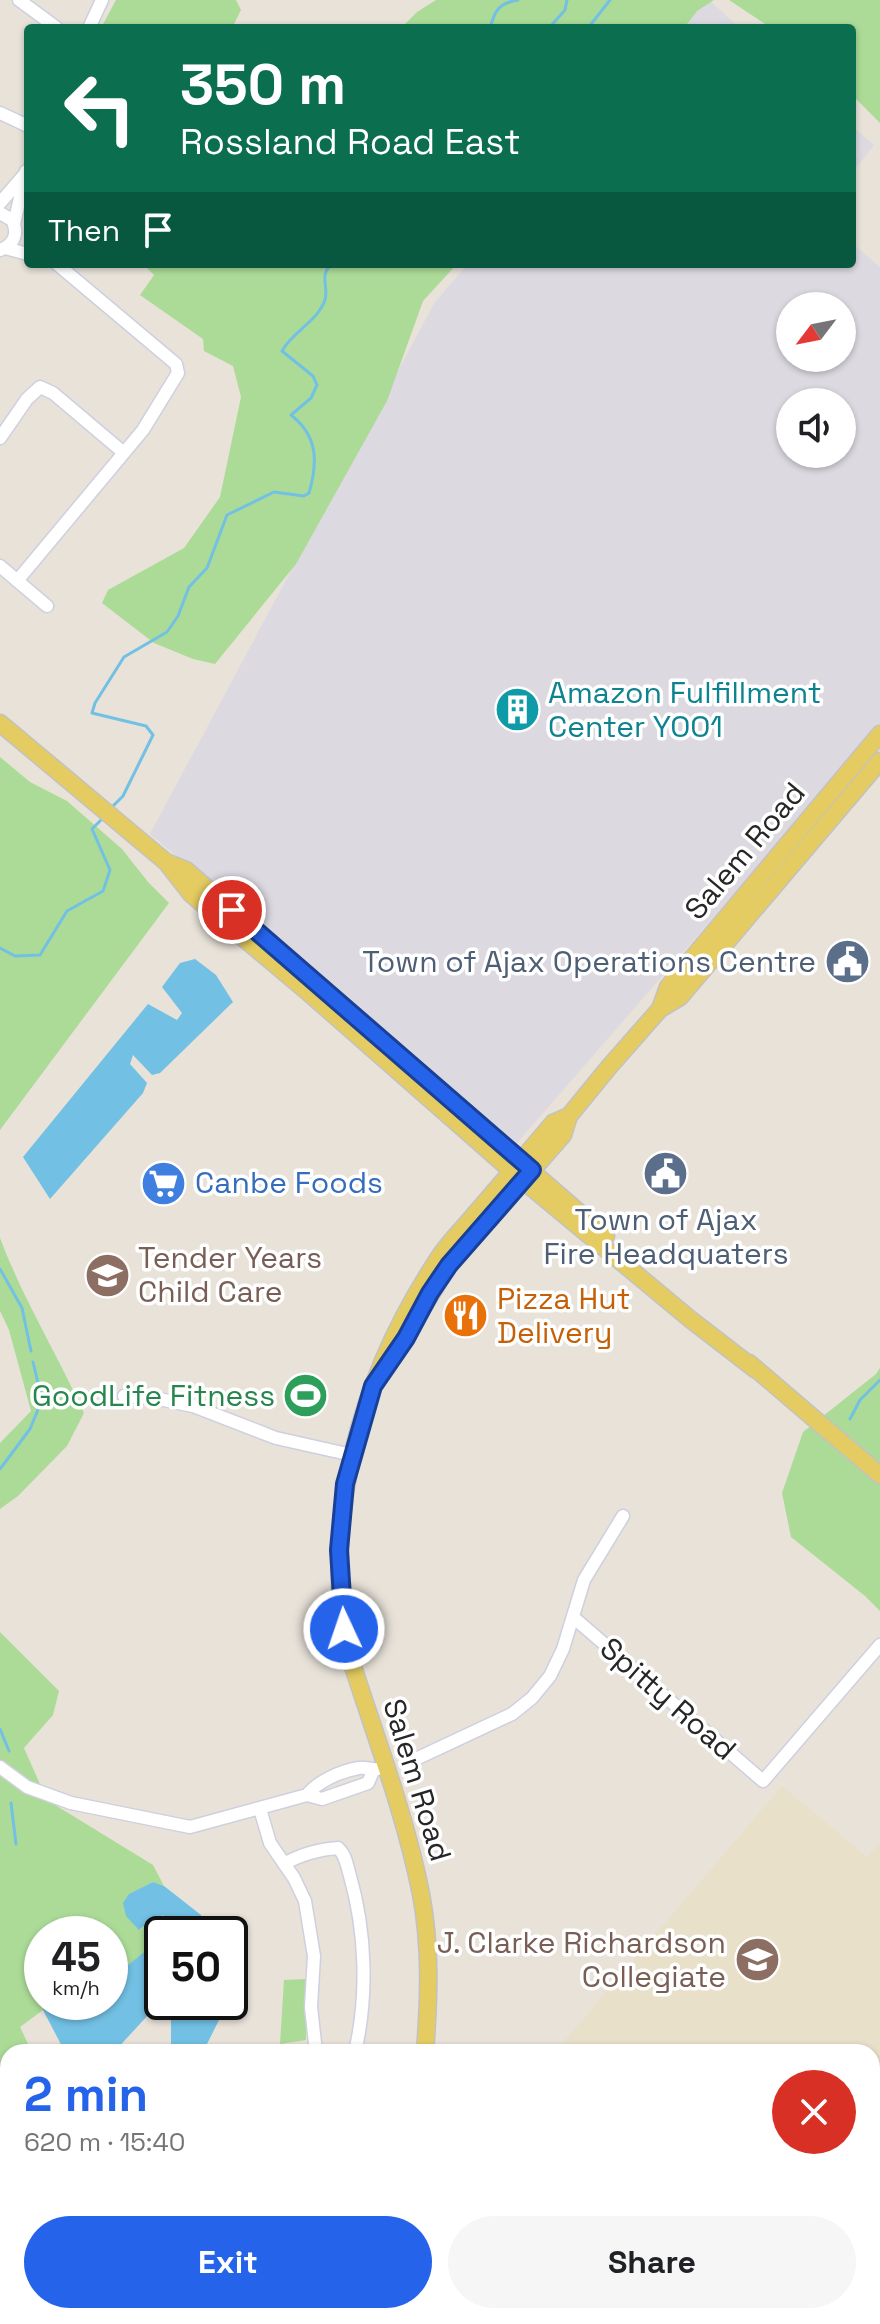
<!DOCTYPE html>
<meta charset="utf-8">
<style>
body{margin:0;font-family:"Space Grotesk",sans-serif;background:#f6f6f6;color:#202124;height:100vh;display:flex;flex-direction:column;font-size:30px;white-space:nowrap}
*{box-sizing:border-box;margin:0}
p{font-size:26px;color:#757577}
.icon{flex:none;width:44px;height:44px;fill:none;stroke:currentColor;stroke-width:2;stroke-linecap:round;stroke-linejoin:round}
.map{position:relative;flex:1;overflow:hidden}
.side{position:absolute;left:0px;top:2044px;width:880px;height:280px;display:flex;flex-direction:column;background:#fff;border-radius:24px 24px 0 0;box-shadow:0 2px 6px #0004}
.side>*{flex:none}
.banner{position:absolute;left:24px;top:24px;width:832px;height:244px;border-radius:8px;box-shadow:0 2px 6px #0004;background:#0b6e4f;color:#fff;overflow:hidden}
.needle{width:52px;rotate:238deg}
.fabs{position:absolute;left:776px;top:292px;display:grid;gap:16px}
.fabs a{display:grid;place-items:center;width:80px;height:80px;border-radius:50%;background:#fff;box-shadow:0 2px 6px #0004;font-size:40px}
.speed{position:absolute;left:24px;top:1916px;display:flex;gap:16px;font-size:40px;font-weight:700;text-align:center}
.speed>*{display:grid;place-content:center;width:104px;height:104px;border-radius:50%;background:#fff;box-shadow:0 2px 6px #0004;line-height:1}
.speed small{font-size:20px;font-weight:400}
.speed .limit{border:4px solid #111;border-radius:12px;background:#fff;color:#111}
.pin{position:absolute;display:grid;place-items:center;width:68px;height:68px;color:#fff;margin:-34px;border:4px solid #fff;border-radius:50%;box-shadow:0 2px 8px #0007}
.me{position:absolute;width:88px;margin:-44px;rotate:357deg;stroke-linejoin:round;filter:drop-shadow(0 0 6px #0008)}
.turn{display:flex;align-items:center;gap:28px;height:168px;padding:0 24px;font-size:36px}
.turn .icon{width:104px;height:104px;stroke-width:2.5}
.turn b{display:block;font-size:56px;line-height:68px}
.then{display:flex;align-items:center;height:76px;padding:0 24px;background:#0003;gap:16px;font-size:30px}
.round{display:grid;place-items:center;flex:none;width:84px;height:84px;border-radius:42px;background:#f6f6f6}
.head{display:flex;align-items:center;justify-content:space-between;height:136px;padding:0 24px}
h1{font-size:48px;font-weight:600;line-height:60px;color:#2563eb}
.button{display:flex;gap:16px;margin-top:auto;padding:16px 24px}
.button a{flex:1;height:92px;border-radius:48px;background:#2563eb;color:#fff;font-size:32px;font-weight:600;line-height:92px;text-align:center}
.button a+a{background:#f6f6f6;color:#202124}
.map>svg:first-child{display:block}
</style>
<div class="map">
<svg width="880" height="2324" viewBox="0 0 880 2324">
<rect width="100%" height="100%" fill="#e8e2d9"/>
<path fill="#dcd9e1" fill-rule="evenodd" d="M694 0H709L740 28H670Z
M852 126 874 145 852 173Z
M852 243 880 267V726L517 1143 150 834 435 302 468 264H852ZM790 306H842V358H790ZM790 402H842V454H790Z"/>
<path fill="#e9e0c9" d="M782 1786 867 1857 880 1843V2288L872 2298V2052H555Z
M328 2316H855L848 2324H322Z"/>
<path fill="#acdb98" d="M116 0H236L241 10 232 28H101Z
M436 0H714L697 11 684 28H401L417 12Z
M729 0H880V123L852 95V28H771Z
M143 264H457L423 301 387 401 296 564 215 664 193 659 154 643 102 603 108 590 184 548 220 497 241 397 233 366 204 351 203 339 140 295 154 275Z
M0 757 30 782 67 801 122 849 148 882 169 903 0 1130Z
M0 1238C23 1299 57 1354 84 1413L67 1446 18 1496 0 1509V1443L31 1411 9 1330 0 1311Z
M880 1368V1611L865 1596 791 1537 782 1493 803 1432 876 1374Z
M0 1632 59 1691 53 1715 24 1748 47 1800 153 1865 164 1886 152 1882 140 1930 150 1921 163 1915 171 1921 170 1928C159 1942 145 1953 128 1965L110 1959V1934H42L43 2010 20 2027 32 2052H8V2079L0 2075Z
M306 1979V2040L280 2044 284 1980Z"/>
<path fill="#72c0e4" d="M195 959 216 975 233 1002 160 1073 152 1075 133 1055 130 1064 147 1083 143 1093 50 1199 23 1157 148 1004 177 1020 182 1013 162 987 180 963Z
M153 1882 164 1886 201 1915 208 1934H165L171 1922 163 1915 150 1921 139 1930 126 1916 123 1903 129 1894Z
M162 1938V1979L157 1978 151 1999 149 2014 114 2052H65L43 2010V2002H110V1959L128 1965Z
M230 1993 234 1999 227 2004 203 2052H171V2002H230Z"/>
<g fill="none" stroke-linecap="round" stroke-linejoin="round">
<path stroke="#72c0e4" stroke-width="3" d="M490 28C495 10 499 3 518 0
M549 28 565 10 567 0
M588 28 610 0
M112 807 123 796 153 735 146 726 92 713 95 703 124 657 167 632 178 616 189 587 207 568 227 515 274 492 304 496 309 493C318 462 318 436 291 415L311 398 317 385 313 376 282 351C293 331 317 322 325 300 329 287 318 273 333 264
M0 948 15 956 40 955 67 911 103 891 110 870 92 829 105 816
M0 1269 22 1308 31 1351
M850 1419 860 1400 880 1380
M0 1469 30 1429 42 1400 33 1362
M0 1729 9 1751
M11 1803 16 1844"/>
<defs>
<path id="minor" d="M19 0 57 28
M89 28 102 0
M0 113 28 126
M0 203 25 174
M0 213 12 220C19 233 14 245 0 250
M14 224 26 171
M5 248 28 254
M0 438 27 399 40 387 53 393 124 453
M0 566 47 606
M17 581 143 430 178 373 176 364 57 264
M124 1396 154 1398 193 1406 276 1438 352 1455
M573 1617 763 1781 880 1645
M420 1757 512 1714 532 1698 550 1676 563 1649 584 1580 623 1516
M0 1767 27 1787 71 1803 190 1827 307 1795 322 1799 368 1783 373 1771
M307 1795C318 1781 341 1771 359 1768 366 1767 371 1770 378 1769
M260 1809 270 1843 294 1878 305 1901 314 1956 311 2007 316 2052
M284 1864C299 1855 320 1849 338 1848 346 1855 347 1866 350 1876 366 1932 368 1996 355 2052
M0 2298 8 2287
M128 2316 138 2324
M113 2324 120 2316"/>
<path id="major" d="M0 723 166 862 191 894 309 993 513 1172 690 1319 756 1370
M166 862 186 870 606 1236
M660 1009 668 987 880 734
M749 1363 880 1475
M388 1364 449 1265 563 1135 569 1116 609 1067 660 1009 680 997 880 761
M425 2052C429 1999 431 1946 421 1894 405 1813 374 1733 349 1654 320 1518 361 1377 436 1262 446 1245 461 1231 474 1215 500 1185 527 1154 553 1123L569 1116
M288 2324 295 2316
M875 2324 880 2318"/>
</defs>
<use href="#minor" stroke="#ced0df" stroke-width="15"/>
<use href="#major" stroke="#c2c2c2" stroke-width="19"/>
<use href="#minor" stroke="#fff" stroke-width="12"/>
<use href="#major" stroke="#e4cc62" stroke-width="16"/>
<defs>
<path id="rail" d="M0 2132 8 2136
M246 2316 254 2324"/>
</defs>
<use href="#rail" stroke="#9c9eb0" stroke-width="6"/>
<use href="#rail" stroke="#fff" stroke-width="3" stroke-dasharray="9" stroke-linecap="butt"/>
</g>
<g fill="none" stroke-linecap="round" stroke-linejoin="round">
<defs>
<path id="route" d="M232 910 532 1170 449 1265 430 1293 406 1338 373 1386 345 1484 339 1550 344 1629"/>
</defs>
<use href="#route" stroke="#184099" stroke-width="20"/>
<use href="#route" stroke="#2563eb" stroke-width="14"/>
</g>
<defs>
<symbol id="building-disc" viewBox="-11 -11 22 22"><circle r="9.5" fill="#0f9aa8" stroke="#fff"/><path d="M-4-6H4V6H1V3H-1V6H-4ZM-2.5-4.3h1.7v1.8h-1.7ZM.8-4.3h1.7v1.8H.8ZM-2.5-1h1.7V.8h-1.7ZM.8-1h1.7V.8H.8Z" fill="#fff"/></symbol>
<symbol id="civic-disc" viewBox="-11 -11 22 22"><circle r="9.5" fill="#5c6f8a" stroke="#fff"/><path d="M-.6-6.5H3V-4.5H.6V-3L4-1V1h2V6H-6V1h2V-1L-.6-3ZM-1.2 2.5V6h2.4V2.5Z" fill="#fff"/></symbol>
<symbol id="supermarket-disc" viewBox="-11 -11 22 22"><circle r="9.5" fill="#3f7fe0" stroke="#fff"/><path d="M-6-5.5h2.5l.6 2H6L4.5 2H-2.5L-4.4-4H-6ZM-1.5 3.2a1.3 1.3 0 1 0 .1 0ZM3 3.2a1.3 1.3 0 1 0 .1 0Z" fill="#fff"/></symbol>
<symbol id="school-disc" viewBox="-11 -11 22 22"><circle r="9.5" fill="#8d6e63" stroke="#fff"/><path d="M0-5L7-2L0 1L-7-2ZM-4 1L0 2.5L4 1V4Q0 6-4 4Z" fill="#fff"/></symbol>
<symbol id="restaurant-disc" viewBox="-11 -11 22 22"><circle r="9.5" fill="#e8710a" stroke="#fff"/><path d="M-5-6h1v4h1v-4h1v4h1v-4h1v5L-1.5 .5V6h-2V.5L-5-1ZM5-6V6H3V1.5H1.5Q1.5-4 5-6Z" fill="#fff"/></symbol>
<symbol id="stadium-disc" viewBox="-11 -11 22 22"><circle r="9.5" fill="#2e9e5b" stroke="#fff"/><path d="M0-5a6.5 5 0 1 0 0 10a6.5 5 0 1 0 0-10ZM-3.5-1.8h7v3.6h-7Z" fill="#fff"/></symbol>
</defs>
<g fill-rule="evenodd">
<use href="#building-disc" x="492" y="684" width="51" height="51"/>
<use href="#civic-disc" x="822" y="936" width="51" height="51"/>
<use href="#civic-disc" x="640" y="1148" width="51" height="51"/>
<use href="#supermarket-disc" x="138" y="1158" width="51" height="51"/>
<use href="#school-disc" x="82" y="1250" width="51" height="51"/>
<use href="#restaurant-disc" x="440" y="1290" width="51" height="51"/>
<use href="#stadium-disc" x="280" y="1370" width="51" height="51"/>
<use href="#school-disc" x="732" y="1934" width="51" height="51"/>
</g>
<g text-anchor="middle" stroke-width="7" stroke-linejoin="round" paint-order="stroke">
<g font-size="30" fill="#0d838f" stroke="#fff" text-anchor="start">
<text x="548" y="703">Amazon Fulfillment<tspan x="548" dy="34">Center YOO1</tspan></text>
</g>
<g font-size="30" fill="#262626" stroke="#fff">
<text transform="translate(745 851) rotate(-50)" y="10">Salem Road</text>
<text transform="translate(668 1699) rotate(41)" y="10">Spitty Road</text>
<text transform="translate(417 1780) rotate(73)" y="10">Salem Road</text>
</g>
<g font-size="30" fill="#4e5e75" stroke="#fff" text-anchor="end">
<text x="816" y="972">Town of Ajax Operations Centre</text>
<text x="666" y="1230" text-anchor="middle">Town of Ajax<tspan x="666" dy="34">Fire Headquaters</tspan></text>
</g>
<g font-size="30" fill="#366cbe" stroke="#fff" text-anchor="start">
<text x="195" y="1193">Canbe Foods</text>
</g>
<g font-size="30" fill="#785e54" stroke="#fff" text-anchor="start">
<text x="138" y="1268">Tender Years<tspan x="138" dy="34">Child Care</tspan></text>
<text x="726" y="1953" text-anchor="end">J. Clarke Richardson<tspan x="726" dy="34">Collegiate</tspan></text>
</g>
<g font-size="30" fill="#c56008" stroke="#fff" text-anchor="start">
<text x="497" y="1309">Pizza Hut<tspan x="497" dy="34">Delivery</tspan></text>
</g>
<g font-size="30" fill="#27864d" stroke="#fff" text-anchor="end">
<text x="275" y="1406">GoodLife Fitness</text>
</g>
</g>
</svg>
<div class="fabs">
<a><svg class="needle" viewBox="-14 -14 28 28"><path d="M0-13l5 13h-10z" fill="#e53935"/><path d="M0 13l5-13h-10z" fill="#757577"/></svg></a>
<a><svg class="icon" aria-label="sound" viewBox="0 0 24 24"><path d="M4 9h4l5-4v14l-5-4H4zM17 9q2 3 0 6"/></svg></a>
</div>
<div class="speed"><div>45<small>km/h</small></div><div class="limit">50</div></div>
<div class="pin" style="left:232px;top:910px;background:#d93025"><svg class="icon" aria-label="arrive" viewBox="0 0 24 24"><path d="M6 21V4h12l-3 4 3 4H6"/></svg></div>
<svg class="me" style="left:344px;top:1629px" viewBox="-20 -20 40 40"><circle r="17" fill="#2563eb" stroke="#fff" stroke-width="3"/><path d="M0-11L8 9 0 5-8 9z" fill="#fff"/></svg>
<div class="banner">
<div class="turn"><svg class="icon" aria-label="left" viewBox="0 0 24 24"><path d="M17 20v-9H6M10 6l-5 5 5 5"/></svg><div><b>350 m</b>Rossland Road East</div></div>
<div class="then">Then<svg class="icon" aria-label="arrive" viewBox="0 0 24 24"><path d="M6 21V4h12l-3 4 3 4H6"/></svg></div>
</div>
<section class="side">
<div class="head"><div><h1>2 min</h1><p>620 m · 15:40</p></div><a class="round" style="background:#d93025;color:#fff"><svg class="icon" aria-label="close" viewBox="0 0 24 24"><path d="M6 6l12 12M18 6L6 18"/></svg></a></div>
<div class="button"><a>Exit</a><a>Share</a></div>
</section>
</div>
